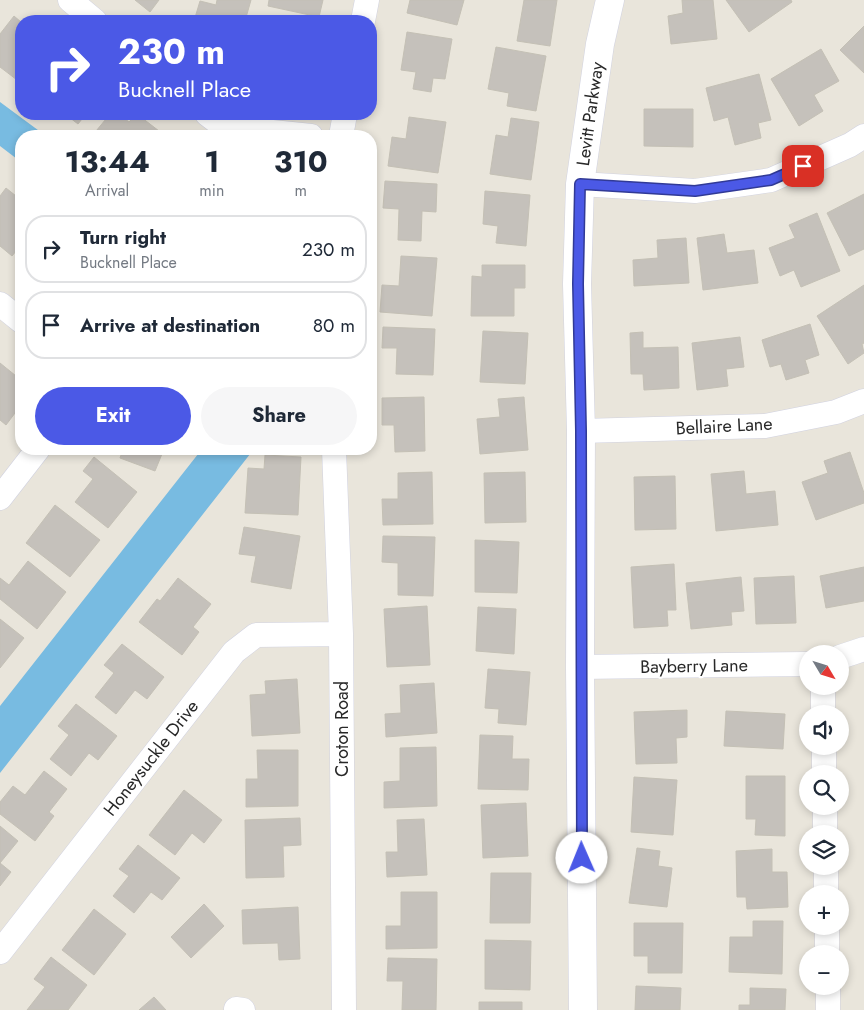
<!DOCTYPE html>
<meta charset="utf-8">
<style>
body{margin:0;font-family:Jost,sans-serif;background:#f6f6f7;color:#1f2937;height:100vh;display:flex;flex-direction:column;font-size:19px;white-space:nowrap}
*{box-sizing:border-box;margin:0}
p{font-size:16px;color:#747a83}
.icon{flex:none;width:28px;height:28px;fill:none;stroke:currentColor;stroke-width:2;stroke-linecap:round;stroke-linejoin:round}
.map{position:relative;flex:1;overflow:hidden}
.side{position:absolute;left:15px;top:130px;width:362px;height:325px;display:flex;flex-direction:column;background:#fff;border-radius:20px;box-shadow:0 2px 8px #0003}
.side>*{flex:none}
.top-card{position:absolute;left:15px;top:15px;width:362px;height:105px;border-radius:20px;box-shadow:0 2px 8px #0003;background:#4b59e6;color:#fff;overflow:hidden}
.needle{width:32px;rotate:128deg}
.tools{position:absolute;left:799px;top:645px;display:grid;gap:10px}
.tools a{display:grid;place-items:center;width:50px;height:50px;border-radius:50%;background:#fff;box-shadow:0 2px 8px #0003;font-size:25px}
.pin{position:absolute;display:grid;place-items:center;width:42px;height:42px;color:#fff;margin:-21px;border-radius:10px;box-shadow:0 2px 8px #0006}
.me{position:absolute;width:55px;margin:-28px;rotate:359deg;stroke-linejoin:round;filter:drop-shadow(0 0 4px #0008)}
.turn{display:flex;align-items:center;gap:18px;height:105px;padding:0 20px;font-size:22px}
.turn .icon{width:65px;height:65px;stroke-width:2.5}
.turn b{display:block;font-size:35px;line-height:42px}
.eta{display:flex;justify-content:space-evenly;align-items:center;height:85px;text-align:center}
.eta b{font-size:30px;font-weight:700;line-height:35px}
.cta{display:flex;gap:10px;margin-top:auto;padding:10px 20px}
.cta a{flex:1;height:58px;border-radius:30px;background:#4b59e6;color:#fff;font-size:20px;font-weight:700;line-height:58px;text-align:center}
.cta a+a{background:#f6f6f7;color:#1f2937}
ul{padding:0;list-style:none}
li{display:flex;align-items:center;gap:15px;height:68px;margin:0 10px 8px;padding:0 10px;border:2px solid #e0e1e3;border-radius:20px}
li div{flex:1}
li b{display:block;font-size:19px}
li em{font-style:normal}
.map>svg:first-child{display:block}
</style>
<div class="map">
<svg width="864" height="1010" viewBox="0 0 864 1010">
<rect width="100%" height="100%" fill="#e9e5db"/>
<path fill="#78bbe1" d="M0 102 46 136H21V162L0 146Z
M202 449H254L0 773V706Z"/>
<path fill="#c5c1bb" stroke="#c4c0b5" d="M135 0H159L150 12Z
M217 0H251L245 21H194L200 1 216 5Z
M269 0H323L319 17 268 6Z
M410 0H464L457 25 407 13Z
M524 0H557L550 46 517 41Z
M682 0H713L717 39 671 44 668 16 683 13Z
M726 0H791L792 2 749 32Z
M14 16 21 22V83L0 67V34Z
M864 26V73L840 50Z
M407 32 452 39 445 79 433 78 431 92 413 89 416 72 401 70Z
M496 47 546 56 536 111 507 106 509 93 488 89Z
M821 49 839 81 814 95 823 111 799 126 771 79Z
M759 74 771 120 758 123 761 138 735 145 728 117 714 121 706 88Z
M644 109H693V147L644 146Z
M65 114H86L78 124Z
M110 114H119L129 122 137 114 159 131 155 136H92Z
M409 117 446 122 438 173 388 166 392 137 406 139Z
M511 118 539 122 531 180 490 174 496 135 508 137Z
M385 181 437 184 436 212 422 211 421 241 398 240 399 209 383 208Z
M6 188 21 200V245L12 256 0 246V196Z
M485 191 530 195 526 246 496 243 498 226 483 224Z
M864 194V249L849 256 827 213Z
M817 213 840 271 801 287 794 270 780 276 769 248 795 238 789 225Z
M724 234 727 253 754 250 758 283 703 290 697 238Z
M686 238 689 283 634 286 633 260 658 258 657 240Z
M401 256 437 258 432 316 380 312 382 285 399 286Z
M482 265H525V288H514V316H471L472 276 482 277Z
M864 285V343L862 344 864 353 848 364 817 316Z
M810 324 819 355 805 360 809 373 786 380 781 364 770 367 762 340Z
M383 327 435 329 433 375 396 374 397 348H382Z
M483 331 528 333 525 384 480 382Z
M643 332V348L678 347 679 388 644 390 643 374H631L630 333Z
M740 337 744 367 726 369 728 386 697 390 692 343Z
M0 363 21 380V405L6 425 0 420Z
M424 397 425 451 395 452 394 425H382V398Z
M524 397 528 450 480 454 477 419 500 417 498 399Z
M123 449H164L155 471 120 458Z
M850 452 864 493V503L816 520 802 482 828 473 824 461Z
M265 455 301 457 298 515 245 513 248 468 264 469Z
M94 457 137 492 108 528 75 502 93 479 83 471Z
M744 471 746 494 775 491 778 525 716 531 711 474Z
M432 472 433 524 383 525 382 499H398V473Z
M525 472 526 522 485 523 484 473Z
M675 476 676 529 635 530 634 477Z
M55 505 100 540 70 577 26 543Z
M244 527 300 536 291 589 251 582 256 556 239 554Z
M383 536 435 537 433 596 398 595V563L382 562Z
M475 540 519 542 517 593 475 592Z
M28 561 66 592 37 629 0 599V578L9 585Z
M674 564 676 610H667L668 626 634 628 631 567Z
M864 567V601L826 608 820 576Z
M794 576 796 623 756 624 754 578Z
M741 577 744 611 731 612 732 625 691 629 686 583Z
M178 578 211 604 193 627 199 632 182 655 139 622 157 599 160 601Z
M427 606 430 665 387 667 384 609Z
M478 607 516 609 514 654 476 651Z
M0 619 24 638 0 668Z
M122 644 164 677 147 699 135 690 116 714 95 697 114 673 104 665Z
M488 669 530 672 526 725 498 723 499 709 485 708Z
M297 679 300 733 252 736 250 695 266 694 265 681Z
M434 683 437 733 386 737 385 714 401 713 400 685Z
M76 704 117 736 98 760 89 753 71 776 50 759 69 735 58 726Z
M687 710V737L676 738 677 763 636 764 634 712Z
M726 711 785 714 783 749 724 746Z
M480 735 513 736 512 759H529L528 790 478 789Z
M436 747 437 806 384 808V782L400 781V748Z
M257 750H298V806L246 807V779H258Z
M44 771 67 789 49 812 54 816 35 841 0 814V802L13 786 25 795Z
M746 776H785V836L755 835 756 819H746Z
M634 777 677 780 673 835 631 832Z
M184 790 222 820 204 843 192 833 175 855 149 835Z
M526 803 528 856 483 858 481 805Z
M300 818 301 845 283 846 284 877 246 878 245 820Z
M424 819 427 875 387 877 386 852H398L397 820Z
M0 826 18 841 0 863Z
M138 845 180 878 162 900 151 892 134 913 113 896 129 876 119 869Z
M637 848 660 851 658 866 672 868 667 907 629 903Z
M772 849V872H787L788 907 747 909 746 897H737L736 851Z
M0 863 11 872 0 886Z
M491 873H531L530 923H490Z
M401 892H437V948L386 949V926H401Z
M204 904 224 926 191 958 171 937Z
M298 907 300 959 279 960 278 943 243 944 242 910Z
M94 909 126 934 94 975 62 950Z
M753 921H783L782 974 729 972 730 937H753Z
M634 923H683L682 973H648V956H634Z
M485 940 531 941 530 990 485 989Z
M51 957 87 985 68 1010H27L45 987 34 979Z
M388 958 437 959 436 1010H402L403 981H387Z
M636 986 681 988 680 1010H635Z
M750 988 786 989 785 1010H739V1005H750Z
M154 997 166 1010H139Z
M479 1002H522V1010H479Z"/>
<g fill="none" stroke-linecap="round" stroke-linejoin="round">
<defs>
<path id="minor" d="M70 0 95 21
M363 21 367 0
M207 114 224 127 311 136
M341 136 345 114
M580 184 695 191 771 180 850 145 864 136
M0 304 21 321
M581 431 765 426 836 412 864 401
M334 449 341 634 344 1010
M0 498 38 449
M840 657 864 649
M580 667 808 664
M823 686V714
M824 746V774
M825 806V834
M826 866V894
M827 926V954
M0 952 234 652 256 635 341 634
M828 986V1010
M236 1009 243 1010"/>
<path id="tertiary" d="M583 1010 580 667 581 431 577 284 580 184 600 44 610 0"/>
</defs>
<use href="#minor" stroke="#d1d2e0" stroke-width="25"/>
<use href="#tertiary" stroke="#d1d2e0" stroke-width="29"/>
<use href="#minor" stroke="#fff" stroke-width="24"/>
<use href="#tertiary" stroke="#fff" stroke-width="28"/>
</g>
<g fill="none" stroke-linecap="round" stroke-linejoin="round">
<defs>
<path id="route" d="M582 858 581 431 578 284 580 184 695 191 771 180 803 166"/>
</defs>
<use href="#route" stroke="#313a96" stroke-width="12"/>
<use href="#route" stroke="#4b59e6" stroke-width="9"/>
</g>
<g text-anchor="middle" stroke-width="4.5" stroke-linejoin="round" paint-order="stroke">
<g font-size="18" fill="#282828" stroke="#fff">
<text transform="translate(590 114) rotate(-82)" y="6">Levitt Parkway</text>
<text transform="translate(724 426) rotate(-3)" y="6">Bellaire Lane</text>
<text transform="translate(694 666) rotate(-1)" y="6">Bayberry Lane</text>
<text transform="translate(342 729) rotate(-90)" y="6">Croton Road</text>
<text transform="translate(151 758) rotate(-52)" y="6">Honeysuckle Drive</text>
</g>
</g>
</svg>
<div class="tools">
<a><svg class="needle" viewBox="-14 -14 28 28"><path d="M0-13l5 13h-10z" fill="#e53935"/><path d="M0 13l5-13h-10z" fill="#747a83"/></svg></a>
<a><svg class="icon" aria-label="sound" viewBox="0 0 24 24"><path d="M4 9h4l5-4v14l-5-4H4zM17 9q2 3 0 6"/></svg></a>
<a><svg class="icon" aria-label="search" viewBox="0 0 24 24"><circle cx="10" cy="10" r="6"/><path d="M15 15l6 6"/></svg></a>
<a><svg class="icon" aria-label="layers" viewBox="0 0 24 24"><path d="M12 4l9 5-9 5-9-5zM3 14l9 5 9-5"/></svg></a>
<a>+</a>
<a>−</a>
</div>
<div class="pin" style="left:803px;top:166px;background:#d93025"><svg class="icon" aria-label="arrive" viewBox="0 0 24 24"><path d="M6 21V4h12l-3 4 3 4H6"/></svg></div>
<svg class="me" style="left:582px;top:858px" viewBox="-20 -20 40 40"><circle r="19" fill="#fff"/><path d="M0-13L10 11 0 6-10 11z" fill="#4b59e6"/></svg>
<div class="top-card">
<div class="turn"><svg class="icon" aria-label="right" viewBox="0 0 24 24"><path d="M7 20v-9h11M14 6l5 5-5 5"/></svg><div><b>230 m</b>Bucknell Place</div></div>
</div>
<section class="side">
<div class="eta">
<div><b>13:44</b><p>Arrival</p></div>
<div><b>1</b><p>min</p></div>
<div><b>310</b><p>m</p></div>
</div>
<ul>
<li><svg class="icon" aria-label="right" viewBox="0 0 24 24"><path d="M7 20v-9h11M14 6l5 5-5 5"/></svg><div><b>Turn right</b><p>Bucknell Place</p></div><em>230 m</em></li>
<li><svg class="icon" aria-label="arrive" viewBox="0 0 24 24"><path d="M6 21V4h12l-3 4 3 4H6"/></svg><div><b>Arrive at destination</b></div><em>80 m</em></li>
</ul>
<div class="cta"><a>Exit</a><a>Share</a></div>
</section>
</div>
